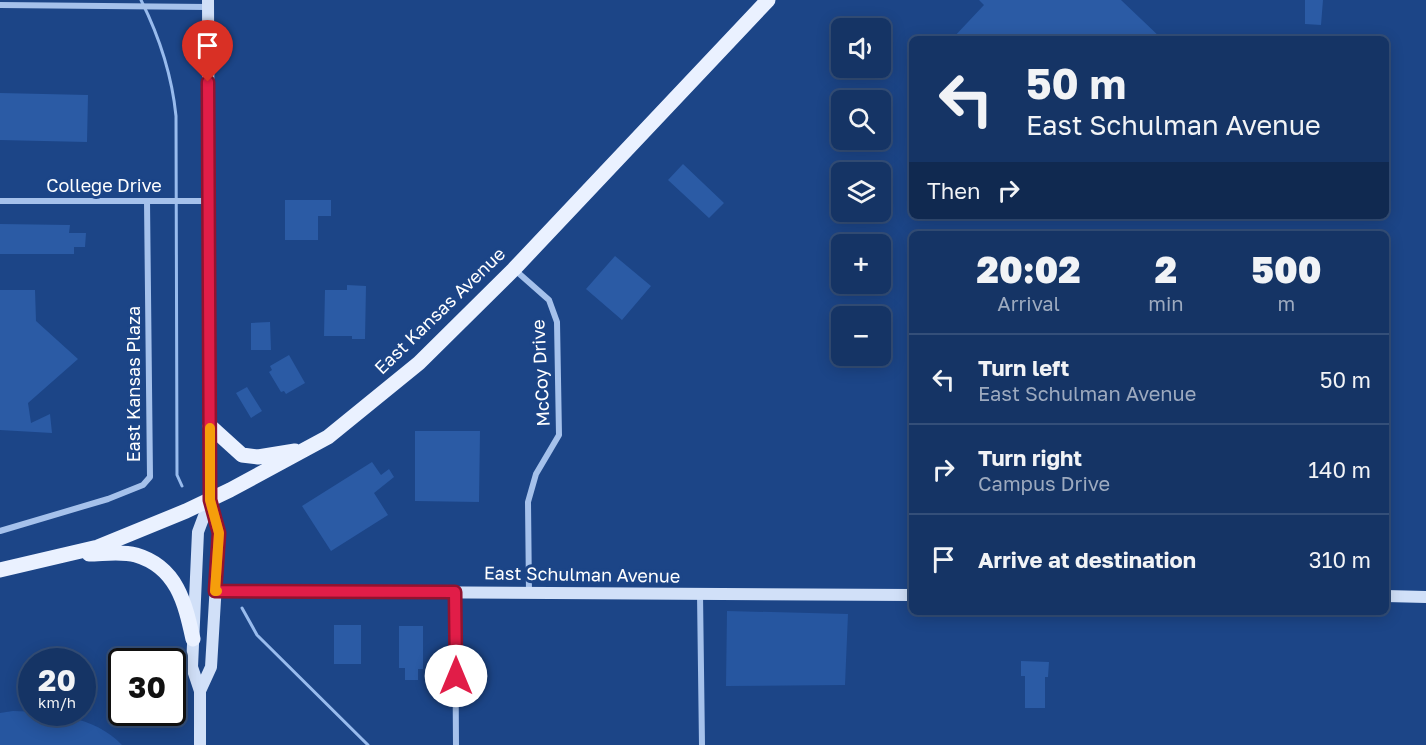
<!DOCTYPE html>
<meta charset="utf-8">
<style>
body{margin:0;font-family:"Golos Text",sans-serif;background:#1e3c6b;color:#f1f3f6;height:100vh;display:flex;flex-direction:column;font-size:22px;white-space:nowrap}
*{box-sizing:border-box;margin:0}
p{font-size:20px;color:#9daabf}
.icon{flex:none;width:33px;height:33px;fill:none;stroke:currentColor;stroke-width:2;stroke-linecap:round;stroke-linejoin:round}
.map{position:relative;flex:1;overflow:hidden}
.side{position:absolute;left:909px;top:231px;width:480px;height:384px;display:flex;flex-direction:column;background:#153465;border-radius:9px;box-shadow:0 3px 15px #0003,0 0 0 2px #344f79}
.side>*{flex:none}
.top-card{position:absolute;left:909px;top:36px;width:480px;height:183px;border-radius:9px;box-shadow:0 3px 15px #0003,0 0 0 2px #344f79;background:#153465;color:#f1f3f6;overflow:hidden}
.tools{position:absolute;left:831px;top:18px;display:grid;gap:12px}
.tools a{display:grid;place-items:center;width:60px;height:60px;border-radius:9px;background:#153465;box-shadow:0 3px 15px #0003,0 0 0 2px #344f79;font-size:30px}
.speed{position:absolute;left:18px;top:648px;display:flex;gap:12px;font-size:30px;font-weight:700;text-align:center}
.speed>*{display:grid;place-content:center;width:78px;height:78px;border-radius:50%;background:#153465;box-shadow:0 3px 15px #0003,0 0 0 2px #344f79;line-height:1}
.speed small{font-size:15px;font-weight:400}
.speed .limit{border:3px solid #111;border-radius:9px;background:#fff;color:#111}
.pin{position:absolute;display:grid;place-items:center;width:51px;height:51px;color:#fff;margin:-62px -26px;border-radius:50% 50% 50% 0;rotate:-45deg;box-shadow:0 0 6px #0007}
.pin .icon{rotate:45deg}
.me{position:absolute;width:66px;margin:-33px;rotate:0deg;stroke-linejoin:round;filter:drop-shadow(0 0 4px #0008)}
.turn{display:flex;align-items:center;gap:21px;height:126px;padding:0 18px;font-size:27px}
.turn .icon{width:78px;height:78px;stroke-width:2.5}
.turn b{display:block;font-size:42px;line-height:51px}
.then{display:flex;align-items:center;height:57px;padding:0 18px;background:#0003;gap:12px;font-size:22px}
.eta{display:flex;justify-content:space-evenly;align-items:center;height:102px;text-align:center}
.eta b{font-size:36px;font-weight:800;line-height:42px}
ul{padding:0;list-style:none}
li{display:flex;align-items:center;gap:18px;height:90px;padding:0 18px;border-top:2px solid #344f79}
li div{flex:1}
li b{display:block;font-size:22px}
li em{font-style:normal}
.map>svg:first-child{display:block}
</style>
<div class="map">
<svg width="1426" height="745" viewBox="0 0 1426 745">
<rect width="100%" height="100%" fill="#1c4587"/>
<path fill="#2656a0" d="M727 611 848 614 845 685 726 686Z
M13 711C49 712 95 716 122 745H0V713Z"/>
<g fill="none" stroke-linecap="round" stroke-linejoin="round">
<path stroke="#98bbed" stroke-width="3" d="M141 0C159 36 172 76 176 116L177 475 182 486
M242 608 257 635 368 745"/>
</g>
<path fill="#2b5ba5" d="M979 0H1121L1162 39H952L984 5Z
M1305 0H1323L1321 25 1305 24Z
M0 93 88 95 87 142 0 140Z
M683 164 724 203 709 218 668 180Z
M285 200H331V216H318V240H285Z
M0 224 70 225 69 233H86L85 247H74V254H0Z
M615 256 651 286 622 320 586 289Z
M347 285 366 286 365 339H352V336H324L325 290H347Z
M0 290H35L36 321 78 359 28 403 31 423 50 414 52 433 0 430Z
M270 322 271 350H251V323Z
M289 355 305 383 286 394 284 391 281 392 269 372 272 370 270 366Z
M247 387 262 411 251 418 236 393Z
M415 431H480L479 502 415 501Z
M372 462 381 475 389 469 394 477 374 493 388 515 331 551 302 506Z
M334 625H361V664H334Z
M399 626H423V669H418V680H405V668H399Z
M1021 661 1049 662 1048 677H1045V708H1025V676H1021Z"/>
<g fill="none" stroke-linecap="round" stroke-linejoin="round">
<path stroke="#a5c1eb" stroke-width="6" d="M0 5 208 7
M0 201H208
M515 270 549 300 557 322 559 435 536 474 528 502 529 593
M0 531 108 499 143 485 150 477 147 201
M455 592 456 745
M700 594 702 745"/>
<path stroke="#d1e0f8" stroke-width="12" d="M215 591 912 595
M1386 596 1426 597
M200 691 211 667 219 533 210 500 208 0
M200 745V691L192 667 198 532 210 500"/>
<path stroke="#eaf1ff" stroke-width="15" d="M210 426 242 455 258 457 295 451
M89 554C103 554 121 551 136 555 177 567 185 603 193 639
M0 570 98 547 186 511 230 490 328 437 419 363 514 269 768 0"/>
</g>
<g fill="none" stroke-linecap="round" stroke-linejoin="round">
<defs>
<path id="route" d="M208 82 210 500 219 533 215 591 455 592 456 676"/>
</defs>
<use href="#route" stroke="#92132f" stroke-width="15"/>
<use href="#route" stroke="#e11d48" stroke-width="10"/>
<path stroke="#f59e0b" stroke-width="10" d="M210 428V500L219 533 215 591H217"/>
</g>
<g text-anchor="middle" stroke-width="6" stroke-linejoin="round" paint-order="stroke">
<g font-size="18" fill="#fff" stroke="#1c4587">
<text x="104" y="192">College Drive</text>
<text transform="translate(440 311) rotate(-44)" y="6">East Kansas Avenue</text>
<text transform="translate(541 373) rotate(-93)" y="6">McCoy Drive</text>
<text transform="translate(134 384) rotate(-90)" y="6">East Kansas Plaza</text>
<text transform="translate(582 575) rotate(1)" y="6">East Schulman Avenue</text>
</g>
</g>
</svg>
<div class="tools">
<a><svg class="icon" aria-label="sound" viewBox="0 0 24 24"><path d="M4 9h4l5-4v14l-5-4H4zM17 9q2 3 0 6"/></svg></a>
<a><svg class="icon" aria-label="search" viewBox="0 0 24 24"><circle cx="10" cy="10" r="6"/><path d="M15 15l6 6"/></svg></a>
<a><svg class="icon" aria-label="layers" viewBox="0 0 24 24"><path d="M12 4l9 5-9 5-9-5zM3 14l9 5 9-5"/></svg></a>
<a>+</a>
<a>−</a>
</div>
<div class="speed"><div>20<small>km/h</small></div><div class="limit">30</div></div>
<div class="pin" style="left:208px;top:82px;background:#d93025"><svg class="icon" aria-label="arrive" viewBox="0 0 24 24"><path d="M6 21V4h12l-3 4 3 4H6"/></svg></div>
<svg class="me" style="left:456px;top:676px" viewBox="-20 -20 40 40"><circle r="19" fill="#fff"/><path d="M0-13L10 11 0 6-10 11z" fill="#e11d48"/></svg>
<div class="top-card">
<div class="turn"><svg class="icon" aria-label="left" viewBox="0 0 24 24"><path d="M17 20v-9H6M10 6l-5 5 5 5"/></svg><div><b>50 m</b>East Schulman Avenue</div></div>
<div class="then">Then<svg class="icon" aria-label="right" viewBox="0 0 24 24"><path d="M7 20v-9h11M14 6l5 5-5 5"/></svg></div>
</div>
<section class="side">
<div class="eta">
<div><b>20:02</b><p>Arrival</p></div>
<div><b>2</b><p>min</p></div>
<div><b>500</b><p>m</p></div>
</div>
<ul>
<li><svg class="icon" aria-label="left" viewBox="0 0 24 24"><path d="M17 20v-9H6M10 6l-5 5 5 5"/></svg><div><b>Turn left</b><p>East Schulman Avenue</p></div><em>50 m</em></li>
<li><svg class="icon" aria-label="right" viewBox="0 0 24 24"><path d="M7 20v-9h11M14 6l5 5-5 5"/></svg><div><b>Turn right</b><p>Campus Drive</p></div><em>140 m</em></li>
<li><svg class="icon" aria-label="arrive" viewBox="0 0 24 24"><path d="M6 21V4h12l-3 4 3 4H6"/></svg><div><b>Arrive at destination</b></div><em>310 m</em></li>
</ul>
</section>
</div>
